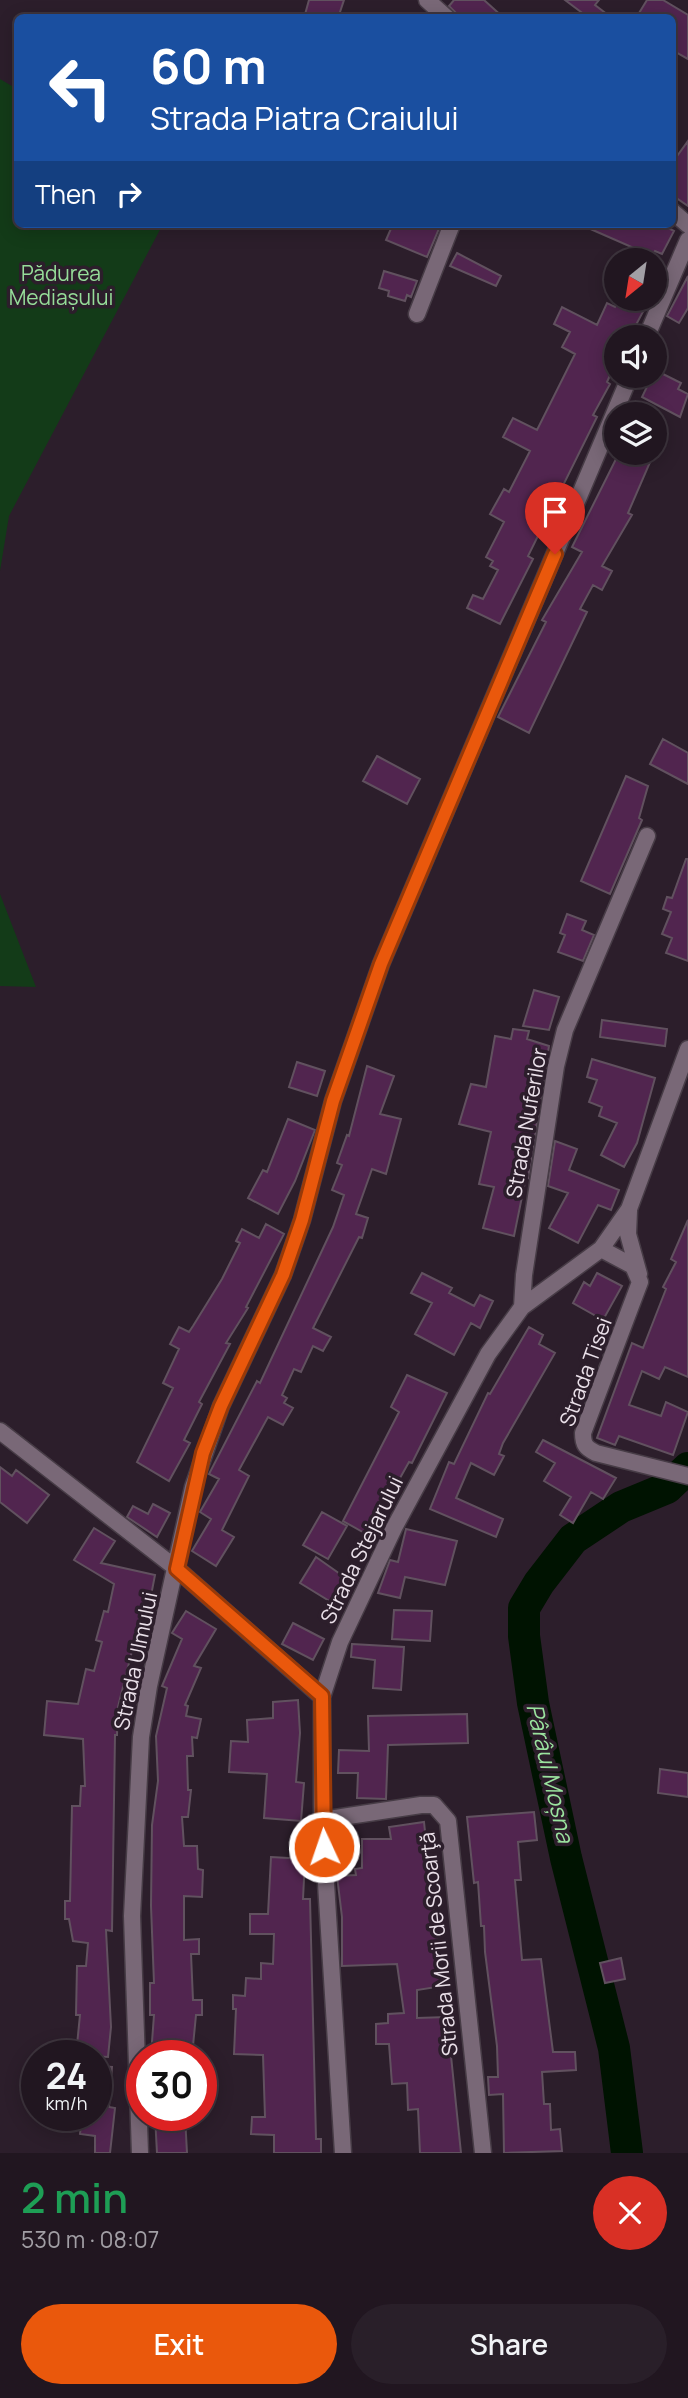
<!DOCTYPE html>
<meta charset="utf-8">
<style>
body{margin:0;font-family:Manrope,sans-serif;background:#291f29;color:#f1f3f6;height:100vh;display:flex;flex-direction:column;font-size:26px;white-space:nowrap}
*{box-sizing:border-box;margin:0}
p{font-size:23px;color:#a29fa5}
.icon{flex:none;width:38px;height:38px;fill:none;stroke:currentColor;stroke-width:2;stroke-linecap:round;stroke-linejoin:round}
.map{position:relative;height:2153px;overflow:hidden}
.drawer{display:flex;flex-direction:column;background:#211620;flex:1}
.drawer>*{flex:none}
.hud{position:absolute;left:14px;top:14px;width:662px;height:214px;border-radius:10px;box-shadow:0 4px 18px #0003,0 0 0 2px #3e353e;background:#1a4fa0;color:#fff;overflow:hidden}
.needle{width:46px;rotate:210deg}
.buttons{position:absolute;left:604px;top:248px;display:grid;gap:14px}
.buttons a{display:grid;place-items:center;width:63px;height:63px;border-radius:50%;background:#211620;box-shadow:0 4px 18px #0003,0 0 0 2px #3e353e;font-size:35px}
.speed{position:absolute;left:21px;top:2040px;display:flex;gap:14px;font-size:35px;font-weight:700;text-align:center}
.speed>*{display:grid;place-content:center;width:91px;height:91px;border-radius:50%;background:#211620;box-shadow:0 4px 18px #0003,0 0 0 2px #3e353e;line-height:1}
.speed small{font-size:18px;font-weight:400}
.speed .limit{border:10px solid #d22;background:#fff;color:#111}
.pin{position:absolute;display:grid;place-items:center;width:60px;height:60px;color:#fff;margin:-72px -30px;border-radius:50% 50% 50% 0;rotate:-45deg;box-shadow:0 0 7px #0007}
.pin .icon{rotate:45deg}
.me{position:absolute;width:77px;margin:-38px;rotate:357deg;stroke-linejoin:round;filter:drop-shadow(0 0 5px #0008)}
.turn{display:flex;align-items:center;gap:24px;height:147px;padding:0 21px;font-size:32px}
.turn .icon{width:91px;height:91px;stroke-width:2.5}
.turn b{display:block;font-size:49px;line-height:60px}
.then{display:flex;align-items:center;height:66px;padding:0 21px;background:#0003;gap:14px;font-size:26px}
.round{display:grid;place-items:center;flex:none;width:74px;height:74px;border-radius:37px;background:#291f29}
.headline{display:flex;align-items:center;justify-content:space-between;height:119px;padding:0 21px}
h1{font-size:42px;font-weight:600;line-height:52px;color:#1e9e55}
.primary-button{display:flex;gap:14px;margin-top:auto;padding:14px 21px}
.primary-button a{flex:1;height:80px;border-radius:42px;background:#ea580c;color:#fff;font-size:28px;font-weight:600;line-height:80px;text-align:center}
.primary-button a+a{background:#291f29;color:#f1f3f6}
.map>svg:first-child{display:block}
</style>
<div class="map">
<svg width="688" height="2153" viewBox="0 0 688 2153">
<rect width="100%" height="100%" fill="#2c1e2b"/>
<path fill="#133b18" d="M0 79 17 89 18 224H163L9 516 0 571Z
M0 894 36 987 0 986Z"/>
<g fill="none" stroke-linecap="round" stroke-linejoin="round">
<path stroke="#001301" stroke-width="32" d="M627 2153 614 2048 566 1858 533 1703 524 1636V1608L539 1583 573 1539 621 1507 667 1488 688 1468"/>
</g>
<path fill="#51254f" stroke="#61515f" stroke-width="2" d="M309 0H344L338 18H304Z
M454 0H484L504 18H461L449 6Z
M565 0H599L595 5 612 18H589Z
M647 0H663L688 15V59L672 50V18H636Z
M688 141V206L672 195V163Z
M393 224H441L427 257 386 240Z
M579 224H661L674 231 662 254 655 251 652 256Z
M457 253 501 276 496 286 450 266Z
M384 271 417 281 411 297 407 295 405 301 388 296 389 291 379 288Z
M688 276V308L679 323 667 316Z
M619 299H628L645 308 629 338H616V362L607 382 610 384 593 415 597 417 528 556 533 559 500 624 467 608 473 595 483 599 498 570 490 566 493 561 486 557 504 522 490 514 504 489 509 492 530 451 503 437 513 418 537 430 575 354 562 347 570 332 554 324 562 307 597 325 607 303 615 307Z
M655 370 681 383 678 389 688 394 680 417 642 397Z
M619 453H654L628 513 632 515 602 566 612 571 602 590 593 585 580 609 587 612 529 733 498 717 546 622 542 620 582 552 572 547Z
M663 739 688 753V784L650 764Z
M377 756 420 779 407 804 363 781Z
M626 776 648 786 639 818 642 820 610 894 581 881Z
M686 859H688V961L666 953 672 938 662 934 671 912 663 909 667 897 672 898Z
M567 914 586 921 582 930 594 935 583 961 558 952 565 935 560 933Z
M534 990 559 997 549 1030 523 1026Z
M602 1020 667 1029 665 1046 600 1037Z
M513 1029 529 1031 527 1039 549 1046 528 1178 526 1177 514 1236 483 1228 494 1187 479 1184 491 1132 459 1124 471 1084 486 1087 495 1036 511 1039Z
M592 1059 655 1078 637 1143 624 1167 601 1155 617 1123 599 1116 602 1107 589 1102 597 1080 587 1077Z
M297 1062 325 1071 317 1096 289 1087Z
M367 1066 394 1076 380 1114 401 1119 386 1174 372 1169 356 1214 368 1218 362 1238 359 1237 313 1328 331 1337 323 1351 313 1346 301 1372 294 1369 282 1395 287 1398 284 1403 293 1408 283 1425 268 1417 239 1470 249 1476 222 1530 234 1537 216 1566 192 1551 211 1519 200 1512 219 1479 209 1474 257 1381 260 1383 333 1227 344 1195 332 1190 342 1165 337 1163 347 1135 349 1136Z
M288 1119 315 1130 295 1181 278 1214 248 1198 263 1170 267 1172Z
M555 1141 577 1149 569 1170 619 1190 611 1210 598 1205 578 1243 549 1228 568 1193 548 1186Z
M688 1220V1377L665 1367 659 1379 642 1371 629 1405 661 1416 666 1402 688 1412 673 1455 619 1436 615 1445 597 1438 632 1343 643 1348 666 1289 663 1287 676 1262 671 1259Z
M266 1224 284 1234 246 1307 248 1308 226 1343 230 1344 199 1402 202 1404 184 1440 190 1443 169 1481 137 1462 173 1388 163 1383 179 1349 170 1344 179 1327 189 1332 193 1326 222 1279 240 1243 236 1241 242 1229 259 1238Z
M422 1273 452 1288 449 1293 474 1306 480 1295 493 1301 480 1328 471 1323 454 1355 415 1334 432 1303 411 1293Z
M597 1273 622 1286 603 1320 573 1303 584 1282 590 1286Z
M529 1327 543 1335 539 1344 555 1353 503 1443 499 1454 504 1456 494 1475 471 1463 456 1498 503 1519 496 1537 430 1509 449 1462 454 1464 488 1393 490 1394Z
M407 1375 447 1393 412 1463 409 1462 368 1535 343 1521 399 1412 391 1407Z
M543 1440 616 1478 603 1499 591 1492 573 1523 560 1515 571 1497 544 1481 555 1463 536 1452Z
M0 1467 12 1476 16 1470 49 1495 27 1523 0 1502Z
M153 1504 170 1513 157 1537 127 1517 133 1506 148 1514Z
M322 1512 347 1526 328 1559 303 1545Z
M94 1528 115 1541 101 1563 155 1575 149 1606 146 1605 132 1651 118 1707 117 1735H115L112 1931 106 1930 111 2027 108 2057 76 2055 80 2015H76L77 1966H86L88 1943 73 1941 69 1919H65V1901H70L72 1806H80L81 1786H85L83 1739 44 1735 47 1701 78 1704 86 1669 94 1671 102 1642 96 1640 104 1611 108 1612 114 1584 74 1560Z
M406 1529 457 1541 445 1585 405 1577 400 1598 378 1593 390 1560 398 1562Z
M316 1557 350 1581 336 1605 300 1583Z
M394 1610 432 1611 430 1641 392 1639Z
M186 1611 216 1629 194 1666 201 1668 185 1705 188 1706 186 1716 201 1719 197 1738 192 1737 193 1756H187L188 1790H191L188 1817H182L184 1846H197L198 1869 203 1870 202 1897 184 1896V1940L199 1939V1954H191L193 2000H202V2015H196L192 2056H164L151 2055 154 2015H150V1983H154L151 1906 152 1825 158 1781 156 1736 167 1688 162 1686 182 1639 172 1633Z
M293 1623 324 1639 313 1660 282 1644Z
M352 1644 404 1647 401 1690 373 1688 375 1660 351 1657Z
M298 1700 300 1733 296 1782 304 1783 301 1821 264 1818 267 1774 229 1772 231 1741 248 1742 247 1720 273 1718V1702Z
M467 1714 468 1743 388 1745 386 1799 357 1798 358 1773H338L339 1750 369 1751 368 1716Z
M660 1769 688 1773V1797L658 1793Z
M534 1812 537 1840 518 1842 521 1880H515L522 1960 541 1959 553 2052H575L576 2070 542 2072 544 2104H550L551 2130 560 2129 562 2151 504 2153 503 2094 489 2095 488 2077H498L497 2046 485 1952 484 1926H481L478 1882 474 1883 467 1817Z
M424 1822 434 1916H444L446 1933H438L443 1986 417 1990V2018L447 2017 461 2153H420L418 2109 408 2110 407 2083 392 2084 389 2044H376V2024L388 2023V2014L404 2013 397 1964 342 1966V1917L337 1876 356 1875 355 1869 362 1868V1839H391L389 1827Z
M271 1857 305 1859 303 1899H310L316 2139H321V2153H274V2135L251 2134 252 2117H265L263 2055 234 2054 236 2009H233V1995L245 1996 246 1978 261 1979V1963L273 1964 274 1934H250V1914H268Z
M621 1958 625 1979 605 1983 600 1963Z
M96 2066 112 2067 109 2107 115 2108 110 2153H95V2136L80 2134 82 2116H96Z
M155 2116H185L187 2153H157Z"/>
<g fill="none" stroke-linecap="round" stroke-linejoin="round">
<defs>
<path id="street" d="M427 0 447 18
M672 211 688 225
M417 314 452 224
M646 338 688 240
M629 1211 628 1234 639 1274
M601 1249 633 1266 640 1282 583 1433C583 1445 586 1448 596 1453L688 1476
M522 1307 524 1275 556 1066 565 1030 647 836
M0 1431 177 1569 322 1697
M322 1820 421 1805H434L448 1821 483 2153
M140 2153 132 1916 141 1737 149 1686 193 1487 221 1406 283 1275 302 1220 333 1101 381 964 630 376
M343 2153 322 1820V1697L340 1642 394 1528 488 1354 522 1307 601 1249 629 1209 688 1049"/>
</defs>
<use href="#street" stroke="#473c46" stroke-width="19"/>
<use href="#street" stroke="#796877" stroke-width="16"/>
</g>
<g fill="none" stroke-linecap="round" stroke-linejoin="round">
<defs>
<path id="route" d="M324 1847 322 1696 177 1569 203 1453 221 1406 283 1275 302 1220 333 1101 381 964 555 554"/>
</defs>
<use href="#route" stroke="#983908" stroke-width="18"/>
<use href="#route" stroke="#ea580c" stroke-width="12"/>
</g>
<g text-anchor="middle" stroke-width="7" stroke-linejoin="round" paint-order="stroke">
<g font-size="21" fill="#96dd99" stroke="#2c1e2b">
<text x="61" y="281">Pădurea<tspan x="61" dy="24">Mediașului</tspan></text>
</g>
<g font-size="21" fill="#eae0e9" stroke="#2c1e2b">
<text transform="translate(527 1123) rotate(-80)" y="7">Strada Nuferilor</text>
<text transform="translate(586 1372) rotate(-70)" y="7">Strada Tisei</text>
<text transform="translate(362 1550) rotate(-64)" y="7">Strada Stejarului</text>
<text transform="translate(136 1661) rotate(-78)" y="7">Strada Ulmului</text>
<text transform="translate(439 1944) rotate(-96)" y="7">Strada Morii de Scoarţă</text>
</g>
<g font-size="23" font-style="italic" fill="#9be39f" stroke="#2c1e2b">
<text transform="translate(550 1773) rotate(77)" y="8">Pârâul Moșna</text>
</g>
</g>
</svg>
<div class="buttons">
<a><svg class="needle" viewBox="-14 -14 28 28"><path d="M0-13l5 13h-10z" fill="#e53935"/><path d="M0 13l5-13h-10z" fill="#a29fa5"/></svg></a>
<a><svg class="icon" aria-label="sound" viewBox="0 0 24 24"><path d="M4 9h4l5-4v14l-5-4H4zM17 9q2 3 0 6"/></svg></a>
<a><svg class="icon" aria-label="layers" viewBox="0 0 24 24"><path d="M12 4l9 5-9 5-9-5zM3 14l9 5 9-5"/></svg></a>
</div>
<div class="speed"><div>24<small>km/h</small></div><div class="limit">30</div></div>
<div class="pin" style="left:555px;top:554px;background:#d93025"><svg class="icon" aria-label="arrive" viewBox="0 0 24 24"><path d="M6 21V4h12l-3 4 3 4H6"/></svg></div>
<svg class="me" style="left:324px;top:1847px" viewBox="-20 -20 40 40"><circle r="17" fill="#ea580c" stroke="#fff" stroke-width="3"/><path d="M0-11L8 9 0 5-8 9z" fill="#fff"/></svg>
<div class="hud">
<div class="turn"><svg class="icon" aria-label="left" viewBox="0 0 24 24"><path d="M17 20v-9H6M10 6l-5 5 5 5"/></svg><div><b>60 m</b>Strada Piatra Craiului</div></div>
<div class="then">Then<svg class="icon" aria-label="right" viewBox="0 0 24 24"><path d="M7 20v-9h11M14 6l5 5-5 5"/></svg></div>
</div>
</div>
<section class="drawer">
<div class="headline"><div><h1>2 min</h1><p>530 m · 08:07</p></div><a class="round" style="background:#d93025;color:#fff"><svg class="icon" aria-label="close" viewBox="0 0 24 24"><path d="M6 6l12 12M18 6L6 18"/></svg></a></div>
<div class="primary-button"><a>Exit</a><a>Share</a></div>
</section>
